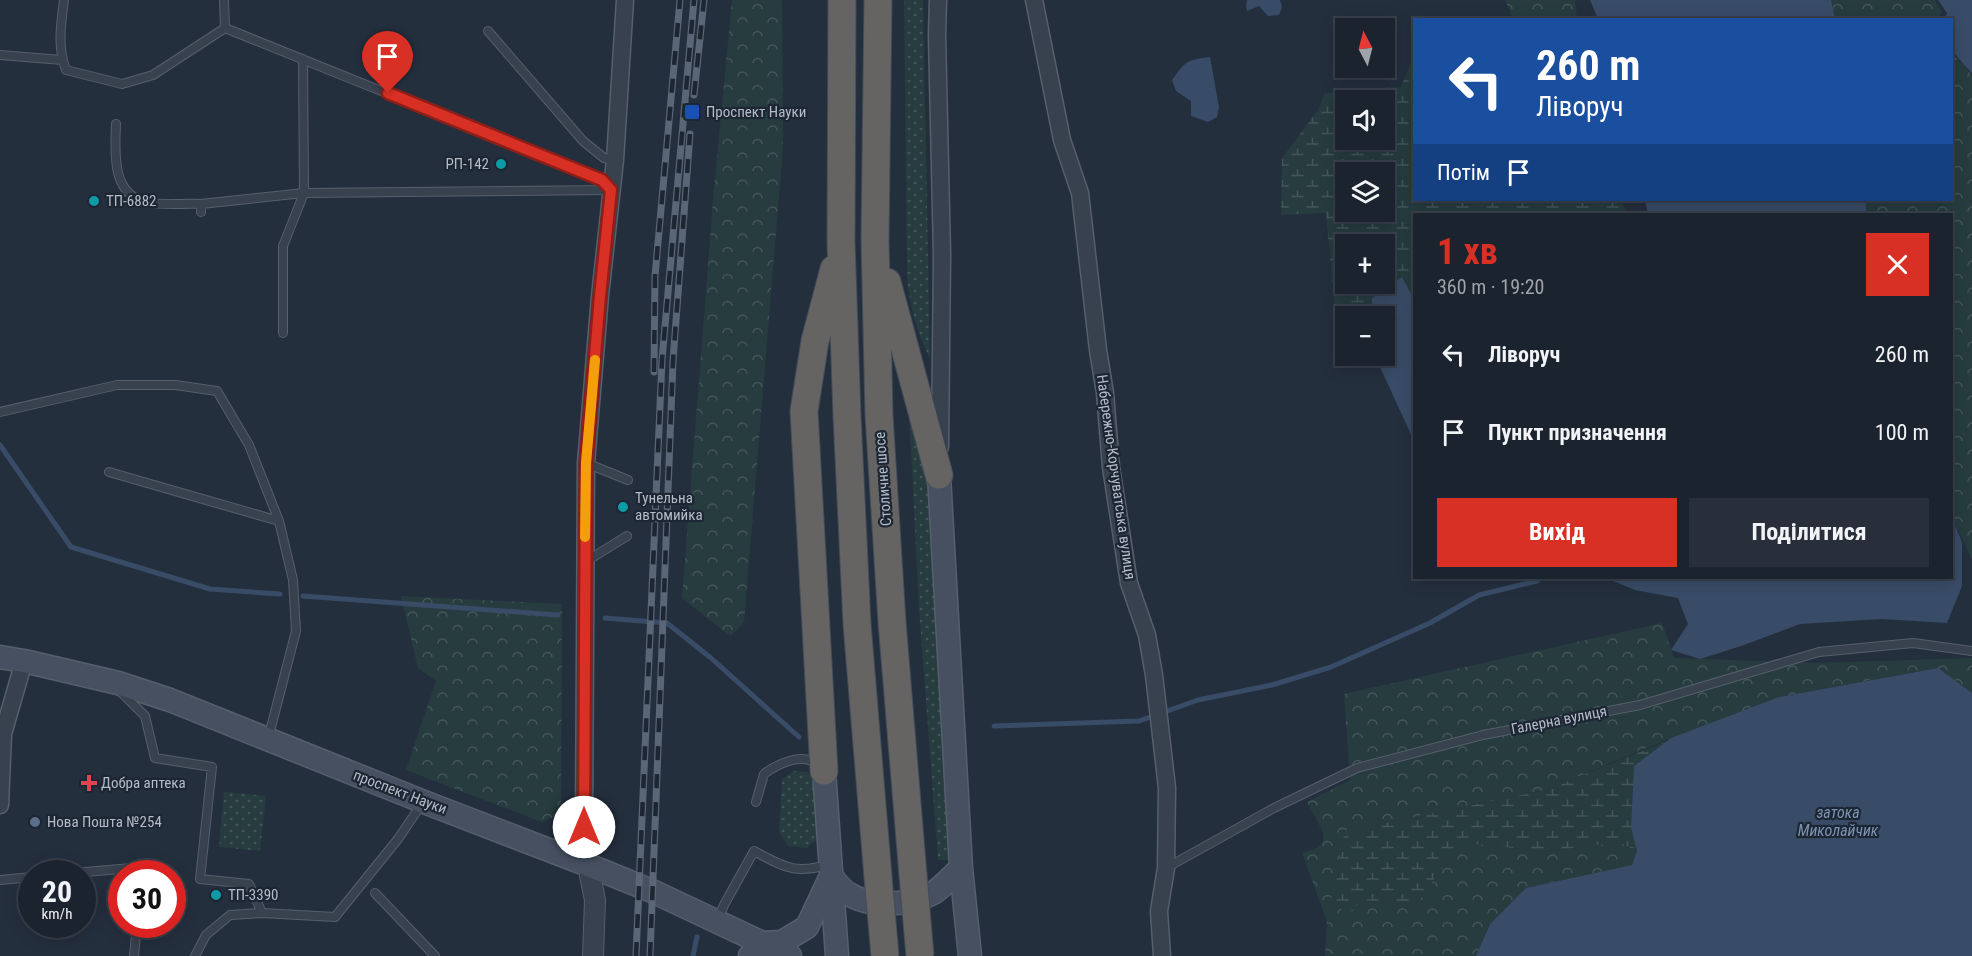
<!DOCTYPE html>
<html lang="uk">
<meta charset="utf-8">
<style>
body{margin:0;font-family:"Roboto Condensed",sans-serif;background:#282f3a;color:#f1f3f6;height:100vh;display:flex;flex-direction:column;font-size:22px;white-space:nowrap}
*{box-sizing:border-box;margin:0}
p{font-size:20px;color:#a0a4aa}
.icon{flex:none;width:33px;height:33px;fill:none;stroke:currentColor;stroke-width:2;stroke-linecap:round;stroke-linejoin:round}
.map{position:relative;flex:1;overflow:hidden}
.panel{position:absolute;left:1413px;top:213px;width:540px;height:366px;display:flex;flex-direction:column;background:#1b232e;border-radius:0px;box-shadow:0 3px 15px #0003,0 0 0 2px #39404a}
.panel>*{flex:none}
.hud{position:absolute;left:1413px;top:18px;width:540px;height:183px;border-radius:0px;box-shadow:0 3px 15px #0003,0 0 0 2px #39404a;background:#1a4fa0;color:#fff;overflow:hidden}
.needle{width:39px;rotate:353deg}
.controls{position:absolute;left:1335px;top:18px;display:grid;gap:12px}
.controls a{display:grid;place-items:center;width:60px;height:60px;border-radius:0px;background:#1b232e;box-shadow:0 3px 15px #0003,0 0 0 2px #39404a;font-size:30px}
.speed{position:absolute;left:18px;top:860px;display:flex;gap:12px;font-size:30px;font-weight:700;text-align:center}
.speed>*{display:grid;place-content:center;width:78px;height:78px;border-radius:50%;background:#1b232e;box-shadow:0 3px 15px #0003,0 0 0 2px #39404a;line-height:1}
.speed small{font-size:15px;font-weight:400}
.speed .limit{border:9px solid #d22;background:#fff;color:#111}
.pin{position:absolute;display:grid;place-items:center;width:51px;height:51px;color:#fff;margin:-62px -26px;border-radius:50% 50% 50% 0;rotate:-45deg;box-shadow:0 0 6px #0007}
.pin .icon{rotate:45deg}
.me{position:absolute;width:66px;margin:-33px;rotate:0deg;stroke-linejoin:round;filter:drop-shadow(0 0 4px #0008)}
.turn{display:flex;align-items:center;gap:21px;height:126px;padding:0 24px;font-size:27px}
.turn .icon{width:78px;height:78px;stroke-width:2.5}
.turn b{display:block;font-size:42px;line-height:51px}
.then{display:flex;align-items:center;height:57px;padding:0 24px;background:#0003;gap:12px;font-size:22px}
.round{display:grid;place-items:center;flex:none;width:63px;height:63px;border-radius:0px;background:#282f3a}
.head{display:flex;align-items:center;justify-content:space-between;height:102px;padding:0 24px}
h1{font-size:36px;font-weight:700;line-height:45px;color:#d93025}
.action{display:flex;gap:12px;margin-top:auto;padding:12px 24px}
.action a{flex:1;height:69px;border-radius:0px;background:#d93025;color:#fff;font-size:24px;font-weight:700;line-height:69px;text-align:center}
.action a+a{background:#282f3a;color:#f1f3f6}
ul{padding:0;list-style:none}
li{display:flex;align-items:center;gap:18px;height:78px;padding:0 24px}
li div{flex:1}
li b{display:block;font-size:22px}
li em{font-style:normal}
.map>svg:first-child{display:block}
</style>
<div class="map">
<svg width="1972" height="956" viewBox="0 0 1972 956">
<defs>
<pattern id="grass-dots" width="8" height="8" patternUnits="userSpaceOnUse" patternTransform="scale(1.5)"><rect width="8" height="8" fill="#263c3f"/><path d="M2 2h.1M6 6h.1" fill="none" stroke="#435659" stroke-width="1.8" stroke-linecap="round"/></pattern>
<pattern id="forest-crowns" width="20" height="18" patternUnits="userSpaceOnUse" patternTransform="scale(1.5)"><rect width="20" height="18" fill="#263c3f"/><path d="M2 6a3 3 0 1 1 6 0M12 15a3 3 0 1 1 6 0" fill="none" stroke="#435659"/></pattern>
<pattern id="wetland-marsh" width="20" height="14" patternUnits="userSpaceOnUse" patternTransform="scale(1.5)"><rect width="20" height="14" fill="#263c3f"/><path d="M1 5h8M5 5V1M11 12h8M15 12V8" fill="none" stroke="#435659"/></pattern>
</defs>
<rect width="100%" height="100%" fill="#242f3e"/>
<path fill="url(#grass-dots)" d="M904 0H923L930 359C917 331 910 309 907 279Z
M908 391 926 458 952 860H938L919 609Z
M794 771 807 772 814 779 817 839 807 848 788 846 779 832 782 779Z
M224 792 266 796 260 851 219 847Z"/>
<path fill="url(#forest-crowns)" d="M732 0H782L783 147 744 622 730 636 682 598 714 188Z
M1505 0H1575L1577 19H1513Z
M1831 0H1935L1942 12 1939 19H1835Z
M1952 53 1972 75V559L1952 518V214H1867L1865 200H1952Z
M401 596 562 604 561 814 542 822 406 770 436 681 418 668Z
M1662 623 1674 658 1818 663 1972 658V693L1937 668 1779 697 1671 738 1546 790 1345 831 1362 900 1415 905 1453 854 1479 844 1546 852 1619 842 1637 851 1632 865 1526 888 1490 924 1476 956H1325L1327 921 1302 853 1317 848 1323 842V832L1307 802 1350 780 1344 694Z"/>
<path fill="url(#wetland-marsh)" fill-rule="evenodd" d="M1413 57H1414V200H1619L1630 214H1414V299L1402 278 1372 298V316H1346L1345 328 1336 319 1326 213 1281 215 1282 158 1318 110 1324 94 1355 89 1401 87ZM1346 100H1384V140H1346ZM1346 172H1384V212H1346ZM1346 244H1384V284H1346Z
M1731 715 1637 851 1619 842 1546 852 1479 844 1453 854 1415 905 1362 900 1348 916 1331 900 1345 831 1546 790Z"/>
<path fill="#394c67" d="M1247 0H1280L1282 7 1279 15 1268 16 1259 6 1247 11 1246 6Z
M1590 0H1831L1835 19H1598Z
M1938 0H1972V73C1949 49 1952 52 1952 20L1944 19 1947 13Z
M1210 57 1219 107 1217 117 1208 122 1191 116V101L1176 91 1172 80C1186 61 1186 60 1210 57Z
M1645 200H1865L1867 214H1648Z
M1402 277 1414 299V441L1375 356H1384V316H1372V298Z
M1952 518 1962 542V586L1947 623 1882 619 1800 624 1744 645 1700 659 1671 650 1688 624 1678 598 1635 590 1606 578H1952Z
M1938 668 1972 693V956H1476L1490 924 1526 888 1632 865 1637 851 1631 828 1634 766 1671 738 1779 697Z"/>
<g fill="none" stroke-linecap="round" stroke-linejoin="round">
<path stroke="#394c67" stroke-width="5" d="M0 445 71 547 210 589 280 594
M303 596 558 615
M605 618 667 623 711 658 799 737
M994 726 1139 721 1198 700 1272 685 1331 667 1430 623 1479 595 1537 581 1540 578
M693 956 697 937"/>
<defs>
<path id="service" d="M64 0C61 24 57 47 66 70L122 84 153 75 225 28 602 180 611 190
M224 0 225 28
M488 31 583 141 604 158 615 160
M0 55 62 60
M116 124C115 152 111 194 146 202 163 206 184 203 201 204
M201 212V204L304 193 611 190
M283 333V246L304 193 303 59
M0 412 117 385H175L217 391 249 445 279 521
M586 463 628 480
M109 472 279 521 293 580 296 631 268 739
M585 562 627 536
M119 690 145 716 155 758 212 767 200 879 249 884 262 913 335 917 398 839 423 802
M756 802 764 774C779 763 802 752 819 765
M1166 868 1274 808 1357 768 1483 735 1640 705 1819 652 1913 643 1972 651
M74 873 143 867 142 873
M0 880 32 877
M375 893 435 956
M717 922 724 905 754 851C784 867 795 875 830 864
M134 956 137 924
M195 956 206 935 230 915 262 913"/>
<path id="minor" d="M938 0 937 35 942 255 940 447
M1034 0 1062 140 1080 193 1098 350 1105 393 1111 467 1129 583 1147 635 1154 675 1167 788 1166 868 1159 911 1162 956
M0 805 3 734 24 661
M588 865 584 827 586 463 600 296 615 160 625 0"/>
<path id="tertiary" d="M588 865 595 900 593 956"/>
<path id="secondary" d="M939 475 961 868 970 956
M0 657 24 661 118 683 170 700 424 802 588 865 652 891 790 956
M824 771 837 956
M831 876C836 882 841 889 847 893 870 908 909 906 933 893 943 887 952 876 961 868
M750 956 762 943 782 942 807 927 830 878"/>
<path id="trunk" d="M842 0 841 242 847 416 857 624 878 877
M878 0 875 240 879 415 892 622 913 875
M887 282 939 475
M824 771 804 411 815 341 834 269"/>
</defs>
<use href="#service" stroke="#565f6c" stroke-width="10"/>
<use href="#minor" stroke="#565f6c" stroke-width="19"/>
<use href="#tertiary" stroke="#565f6c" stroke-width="22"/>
<use href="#secondary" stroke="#565f6c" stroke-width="25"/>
<use href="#trunk" stroke="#434c59" stroke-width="29"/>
<use href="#service" stroke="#38414e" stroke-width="8"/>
<use href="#minor" stroke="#38414e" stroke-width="16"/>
<use href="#tertiary" stroke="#38414e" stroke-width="20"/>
<use href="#secondary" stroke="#465061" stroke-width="22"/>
<use href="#trunk" stroke="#656462" stroke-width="27"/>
<defs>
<path id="rail" d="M694 95 704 0
M654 372 655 276 680 0
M636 956 662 360 694 0
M650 956 673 361 690 134"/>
</defs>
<use href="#rail" stroke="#5a6575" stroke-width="7"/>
<use href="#rail" stroke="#1d2633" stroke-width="4.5" stroke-dasharray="14" stroke-linecap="butt"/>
<defs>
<path id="trunk-bridge" d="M913 875 920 956
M878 877 885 956"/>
</defs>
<use href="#trunk-bridge" stroke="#434c59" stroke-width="29" stroke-linecap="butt"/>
<use href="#trunk-bridge" stroke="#656462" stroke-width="27"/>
</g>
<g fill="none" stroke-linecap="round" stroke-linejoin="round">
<defs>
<path id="route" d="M388 93 602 180 611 190 600 296 586 463 584 827"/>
</defs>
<use href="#route" stroke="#8d1f18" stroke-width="15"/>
<use href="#route" stroke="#d93025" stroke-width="10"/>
<path stroke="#f59e0b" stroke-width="10" d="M585 537 586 463 595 360"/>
</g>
<rect fill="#1a4fb4" stroke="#1d2633" stroke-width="2" x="684" y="104" width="16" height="16" rx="3"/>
<g fill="#0f9aa8" stroke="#1d2633" stroke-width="2">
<circle cx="501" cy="164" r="6"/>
<circle cx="94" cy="201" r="6"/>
<circle cx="623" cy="507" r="6"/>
<circle cx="216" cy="895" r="6"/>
</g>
<path fill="#e0444e" stroke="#1d2633" stroke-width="2" d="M86 774h6v6h6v6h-6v6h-6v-6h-6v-6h6z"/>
<circle fill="#5c6f8a" stroke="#1d2633" stroke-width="2" cx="35" cy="822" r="6"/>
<g text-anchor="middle" stroke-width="4.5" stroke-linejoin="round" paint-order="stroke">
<g font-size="15" fill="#b4bcc9" stroke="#1d2633" text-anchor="start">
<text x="706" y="117">Проспект Науки</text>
<text x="489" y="169" text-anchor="end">РП-142</text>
<text x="106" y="206">ТП-6882</text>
<text x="635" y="503">Тунельна<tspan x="635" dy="17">автомийка</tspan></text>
<text x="101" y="788">Добра аптека</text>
<text x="47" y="827">Нова Пошта №254</text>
<text x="228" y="900">ТП-3390</text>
</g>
<g font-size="15" fill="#b4bcc9" stroke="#1d2633">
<text transform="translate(1116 477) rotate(82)" y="5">Набережно-Корчуватська вулиця</text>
<text transform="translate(883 479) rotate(-94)" y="5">Столичне шосе</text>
<text transform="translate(1559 720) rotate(-11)" y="5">Галерна вулиця</text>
<text transform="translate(400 792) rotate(21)" y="5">проспект Науки</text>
</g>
<g font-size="16" font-style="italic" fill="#7c92b1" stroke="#1d2633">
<text x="1838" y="818">затока<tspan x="1838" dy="18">Миколайчик</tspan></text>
</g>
</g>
</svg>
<div class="controls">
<a><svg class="needle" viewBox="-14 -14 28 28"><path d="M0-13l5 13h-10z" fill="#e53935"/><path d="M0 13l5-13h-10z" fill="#a0a4aa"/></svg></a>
<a><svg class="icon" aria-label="sound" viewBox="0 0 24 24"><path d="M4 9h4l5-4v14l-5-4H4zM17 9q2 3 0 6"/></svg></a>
<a><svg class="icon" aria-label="layers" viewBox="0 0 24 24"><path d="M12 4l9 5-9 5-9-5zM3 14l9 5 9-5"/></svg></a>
<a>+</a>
<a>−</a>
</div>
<div class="speed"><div>20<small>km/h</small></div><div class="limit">30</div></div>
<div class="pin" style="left:388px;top:93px;background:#d93025"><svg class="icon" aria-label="arrive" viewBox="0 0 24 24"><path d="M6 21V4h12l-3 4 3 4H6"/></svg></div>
<svg class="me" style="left:584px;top:827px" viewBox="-20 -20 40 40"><circle r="19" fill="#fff"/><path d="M0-13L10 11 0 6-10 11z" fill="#d93025"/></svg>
<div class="hud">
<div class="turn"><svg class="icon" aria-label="left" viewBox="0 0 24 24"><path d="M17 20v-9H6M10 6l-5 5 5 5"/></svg><div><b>260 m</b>Ліворуч</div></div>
<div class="then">Потім<svg class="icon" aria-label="arrive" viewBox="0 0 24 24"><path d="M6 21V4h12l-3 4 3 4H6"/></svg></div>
</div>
<section class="panel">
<div class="head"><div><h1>1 хв</h1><p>360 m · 19:20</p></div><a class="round" style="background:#d93025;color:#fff"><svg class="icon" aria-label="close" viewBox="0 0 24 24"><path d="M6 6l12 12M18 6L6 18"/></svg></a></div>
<ul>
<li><svg class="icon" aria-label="left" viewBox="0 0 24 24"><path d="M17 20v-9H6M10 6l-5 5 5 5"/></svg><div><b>Ліворуч</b></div><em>260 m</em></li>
<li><svg class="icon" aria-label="arrive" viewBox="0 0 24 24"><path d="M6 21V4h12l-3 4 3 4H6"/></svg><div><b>Пункт призначення</b></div><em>100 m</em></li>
</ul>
<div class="action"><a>Вихід</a><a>Поділитися</a></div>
</section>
</div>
